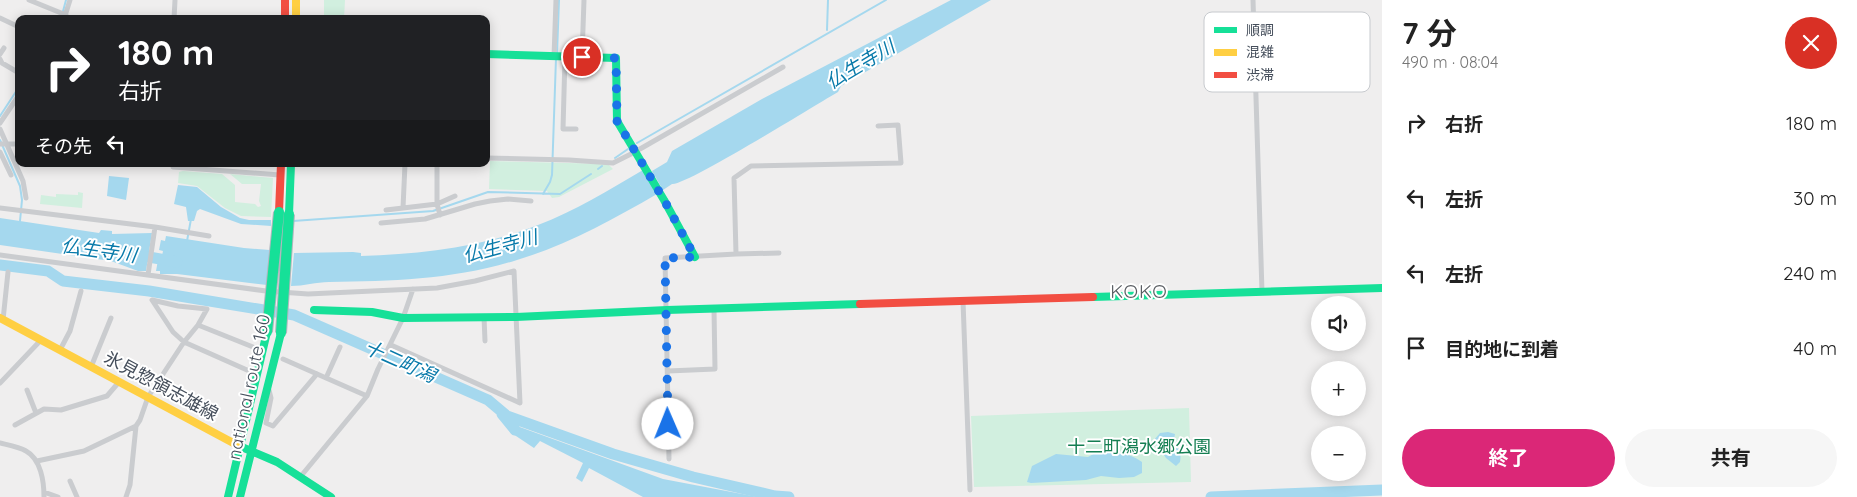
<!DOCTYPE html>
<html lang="ja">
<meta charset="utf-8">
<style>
body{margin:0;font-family:Quicksand,"Noto Sans JP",sans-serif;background:#f6f6f6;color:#222;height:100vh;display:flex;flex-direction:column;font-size:19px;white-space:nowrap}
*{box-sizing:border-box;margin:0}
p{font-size:16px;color:#767676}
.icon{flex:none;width:28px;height:28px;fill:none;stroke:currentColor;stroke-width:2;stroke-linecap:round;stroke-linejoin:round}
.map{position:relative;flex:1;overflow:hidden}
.side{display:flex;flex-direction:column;background:#fff;width:475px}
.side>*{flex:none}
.hud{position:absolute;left:15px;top:15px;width:475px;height:152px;border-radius:10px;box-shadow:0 2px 12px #0003;background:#202124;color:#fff;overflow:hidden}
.tools{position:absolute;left:1311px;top:296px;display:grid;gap:10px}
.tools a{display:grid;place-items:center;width:55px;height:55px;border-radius:50%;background:#fff;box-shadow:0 2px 12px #0003;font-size:25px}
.pin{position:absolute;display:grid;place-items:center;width:42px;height:42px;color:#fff;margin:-21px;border:2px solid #fff;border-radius:50%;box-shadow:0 1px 5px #0007}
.me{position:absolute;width:55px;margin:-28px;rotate:359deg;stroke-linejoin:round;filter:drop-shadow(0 0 4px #0008)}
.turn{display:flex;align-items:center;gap:18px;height:105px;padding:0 20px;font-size:22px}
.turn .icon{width:65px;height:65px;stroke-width:2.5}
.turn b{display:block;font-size:35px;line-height:42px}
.then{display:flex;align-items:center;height:48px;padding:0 20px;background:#0003;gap:10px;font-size:19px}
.round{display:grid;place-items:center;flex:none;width:52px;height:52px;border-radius:26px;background:#f6f6f6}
.summary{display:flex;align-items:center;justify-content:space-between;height:85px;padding:0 20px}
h1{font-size:30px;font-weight:700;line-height:38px}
.button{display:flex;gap:10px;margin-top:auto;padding:10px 20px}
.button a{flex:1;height:58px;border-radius:30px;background:#db2777;color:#fff;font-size:20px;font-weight:700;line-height:58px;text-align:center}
.button a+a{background:#f6f6f6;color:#222}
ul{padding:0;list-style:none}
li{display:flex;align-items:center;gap:15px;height:75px;padding:0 20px}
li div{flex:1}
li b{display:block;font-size:19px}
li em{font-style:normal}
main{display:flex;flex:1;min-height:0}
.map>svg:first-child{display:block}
</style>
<main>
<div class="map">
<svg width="1382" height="497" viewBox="0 0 1382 497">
<rect width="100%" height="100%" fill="#efeeee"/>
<path fill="#d1efdf" d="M324 0H345L344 19H324Z
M490 161 608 164 613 169 559 197 552 198 547 191 489 189Z
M183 171 222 174 235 185V202L255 204 258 207 261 206 259 201 261 184H242L230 174 273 178 271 217 241 216 225 208 197 186 178 183 179 172Z
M78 192 83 193 82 208 40 204 41 195 56 197V194L78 195Z
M1189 408 1191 482 974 487 971 416Z"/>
<path fill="#a5d8ee" d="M951 0H991L841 86 838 92C817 104 684 187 672 184L663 190 652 171 667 162 672 151 762 99Z
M643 170 657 194C612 220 567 245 517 260 453 280 394 281 329 282 316 282 304 286 291 286L294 253 353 252 361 253V256C421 254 482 247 538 225 575 211 609 190 643 170Z
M109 176 129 178 126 200 107 196Z
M178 185 197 187 221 207 240 218 249 220H271V226L241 224 200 209 197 211 194 221H188L186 207 174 204Z
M0 218 99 233 101 230 112 231V234L152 233 146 271H138L111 261 0 245Z
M166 236 244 248 270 250 267 285 177 274H160V271H156L158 260 161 261 163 251 159 250 161 240 165 241Z
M517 426 663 479 758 497H643L589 468 582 482 576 478 583 463 540 441 534 448 513 434Z
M1168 432 1175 434C1172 446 1183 447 1180 462L1176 466 1166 458 1154 440 1160 433Z
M1097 452C1113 452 1129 452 1142 462V473L1134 477 1119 478 1101 476 1086 480 1031 483 1027 482 1032 466 1056 454 1088 457Z"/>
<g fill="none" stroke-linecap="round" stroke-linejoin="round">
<path stroke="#a5d8ee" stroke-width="2" d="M61 19 66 0
M827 30 828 0
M557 54 559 0
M0 116 19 87
M0 140 20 186 22 200 20 221
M637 143 886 0
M615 158 628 149
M598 169 602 166
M543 194 550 182 552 175 556 58
M293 221 433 211 488 192 560 194 591 174
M187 241 191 219"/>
<path stroke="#a5d8ee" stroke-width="11" d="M138 255 177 262
M0 265 48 271 63 281 149 291 294 315 488 400 507 416 613 454 693 477 775 496 789 497
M502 414 515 430
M1211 497 1382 490"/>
<path stroke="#cacccf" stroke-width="5" d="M29 0 66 15
M1253 0 1262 292
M0 18 19 27
M64 19 70 0
M174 19 175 0
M0 54 4 48
M554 57 556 0
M565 57 563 129H576
M582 57 584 0
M0 59 2 63 19 73
M0 123 19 95
M0 129 23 181 26 198
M0 144H19
M640 149 783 67
M0 152 11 175
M486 158 569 160 613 163 633 153
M173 164V167L280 175
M0 208 155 227
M403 208 437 204V164
M386 210 403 208 405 164
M440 215 437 204 455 196
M381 223 425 219 475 204 490 201 508 199 531 201
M736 254 779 253
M0 255 266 291 308 294 437 288 475 281 514 271 520 403 391 345
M148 275 155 227 209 236
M152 300 178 306 207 309 198 325 184 342 173 332Z
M963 301 970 490
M484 317 485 341
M3 320 8 272
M198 325 253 347
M60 350 70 331 81 291
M283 359 367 396
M91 367 111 318
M668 371 715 369 714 309
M326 378 340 347
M0 383 41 340
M27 390 36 413
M269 390 271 398 266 423 273 426 317 374
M15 425 44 409 61 410 107 396 119 382
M0 443C8 445 19 447 26 451 41 459 44 482 44 497
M669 459 665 258 736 254 734 178 751 166 901 163 898 125 878 126
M37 461 84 451 136 426 140 420 148 397 184 342 247 370
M301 476 367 396 378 369 403 318 413 289
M70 481 77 497
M44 492 58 497
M126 497 130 485 136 426"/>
<path stroke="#16e098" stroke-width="8" d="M486 54 616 58 617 121 664 200 695 257
M289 214 291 164
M1093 297 1382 288
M314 310 372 312 403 318 516 317 667 310 860 304
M237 445 277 462 331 497
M228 497 267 332
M240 497 281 333"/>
<path stroke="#ffcf43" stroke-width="8" d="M296 0V19
M0 318 237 445"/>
<path stroke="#f24e42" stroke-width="8" d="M285 0V19
M279 212 281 164
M860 304 1093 297"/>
<defs>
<path id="fast-bridge" d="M267 332 279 212
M281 333 289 214"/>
</defs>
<use href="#fast-bridge" stroke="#b2b6be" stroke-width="12" stroke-linecap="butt"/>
<use href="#fast-bridge" stroke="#16e098" stroke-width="10"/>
</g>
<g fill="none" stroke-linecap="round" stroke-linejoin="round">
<path stroke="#1a73e8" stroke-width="9" stroke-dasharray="0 16.2" d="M582 57 616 58 617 121 664 200 695 257 665 258 668 424"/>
</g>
<g text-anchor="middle" stroke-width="4" stroke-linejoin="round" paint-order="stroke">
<g font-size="18" fill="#454e5b" stroke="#fff">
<text transform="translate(161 386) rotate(28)" y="6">氷見惣領志雄線</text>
<text transform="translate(249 387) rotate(-78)" y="6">national route 160</text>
</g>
<g font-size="18" fill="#147e52" stroke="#fff">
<text x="1139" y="453">十二町潟水郷公園</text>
</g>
<g font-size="19" font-style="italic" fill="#087aaa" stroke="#fff">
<text transform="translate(860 64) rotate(-31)" y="7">仏生寺川</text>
<text transform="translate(500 246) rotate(-15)" y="7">仏生寺川</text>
<text transform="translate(99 250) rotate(8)" y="7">仏生寺川</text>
<text transform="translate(400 361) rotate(24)" y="7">十二町潟</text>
</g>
<g font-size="19" letter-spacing="1" fill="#595d62" stroke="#fff">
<text x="1139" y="298">KOKO</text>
</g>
</g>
<rect x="1204" y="12" width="166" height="80" rx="8" fill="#fff" stroke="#c7cace" stroke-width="1"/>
<rect x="1214" y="27" width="23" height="6" fill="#16e098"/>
<rect x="1214" y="49" width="23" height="7" fill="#ffcf43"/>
<rect x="1214" y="72" width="23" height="6" fill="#f24e42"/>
<g font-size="14" fill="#454e5b">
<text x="1246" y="35">順調</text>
<text x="1246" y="57">混雑</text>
<text x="1246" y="80">渋滞</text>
</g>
</svg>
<div class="tools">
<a><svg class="icon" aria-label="sound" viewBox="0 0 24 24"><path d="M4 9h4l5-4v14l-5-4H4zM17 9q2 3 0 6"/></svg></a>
<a>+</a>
<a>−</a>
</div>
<div class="pin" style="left:582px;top:57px;background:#d93025"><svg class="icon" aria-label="arrive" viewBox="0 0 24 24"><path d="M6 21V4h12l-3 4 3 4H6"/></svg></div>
<svg class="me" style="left:668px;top:424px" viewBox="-20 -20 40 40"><circle r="19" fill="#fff"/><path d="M0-13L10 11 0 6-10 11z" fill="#1a73e8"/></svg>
<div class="hud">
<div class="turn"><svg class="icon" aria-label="right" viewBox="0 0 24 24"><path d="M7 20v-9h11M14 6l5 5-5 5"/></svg><div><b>180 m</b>右折</div></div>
<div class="then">その先<svg class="icon" aria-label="left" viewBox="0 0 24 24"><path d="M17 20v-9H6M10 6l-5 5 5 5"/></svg></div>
</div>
</div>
<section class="side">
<div class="summary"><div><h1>7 分</h1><p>490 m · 08:04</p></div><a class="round" style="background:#d93025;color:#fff"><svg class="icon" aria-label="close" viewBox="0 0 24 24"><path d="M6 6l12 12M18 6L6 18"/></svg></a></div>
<ul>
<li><svg class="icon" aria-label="right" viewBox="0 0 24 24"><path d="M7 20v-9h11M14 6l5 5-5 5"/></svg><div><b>右折</b></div><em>180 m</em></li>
<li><svg class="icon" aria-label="left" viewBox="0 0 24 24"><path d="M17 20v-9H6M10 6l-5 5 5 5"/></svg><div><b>左折</b></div><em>30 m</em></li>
<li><svg class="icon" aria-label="left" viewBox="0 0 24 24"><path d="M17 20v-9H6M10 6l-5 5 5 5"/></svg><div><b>左折</b></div><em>240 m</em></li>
<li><svg class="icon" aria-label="arrive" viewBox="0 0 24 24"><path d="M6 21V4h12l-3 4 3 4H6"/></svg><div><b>目的地に到着</b></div><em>40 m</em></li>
</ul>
<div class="button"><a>終了</a><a>共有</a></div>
</section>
</main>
